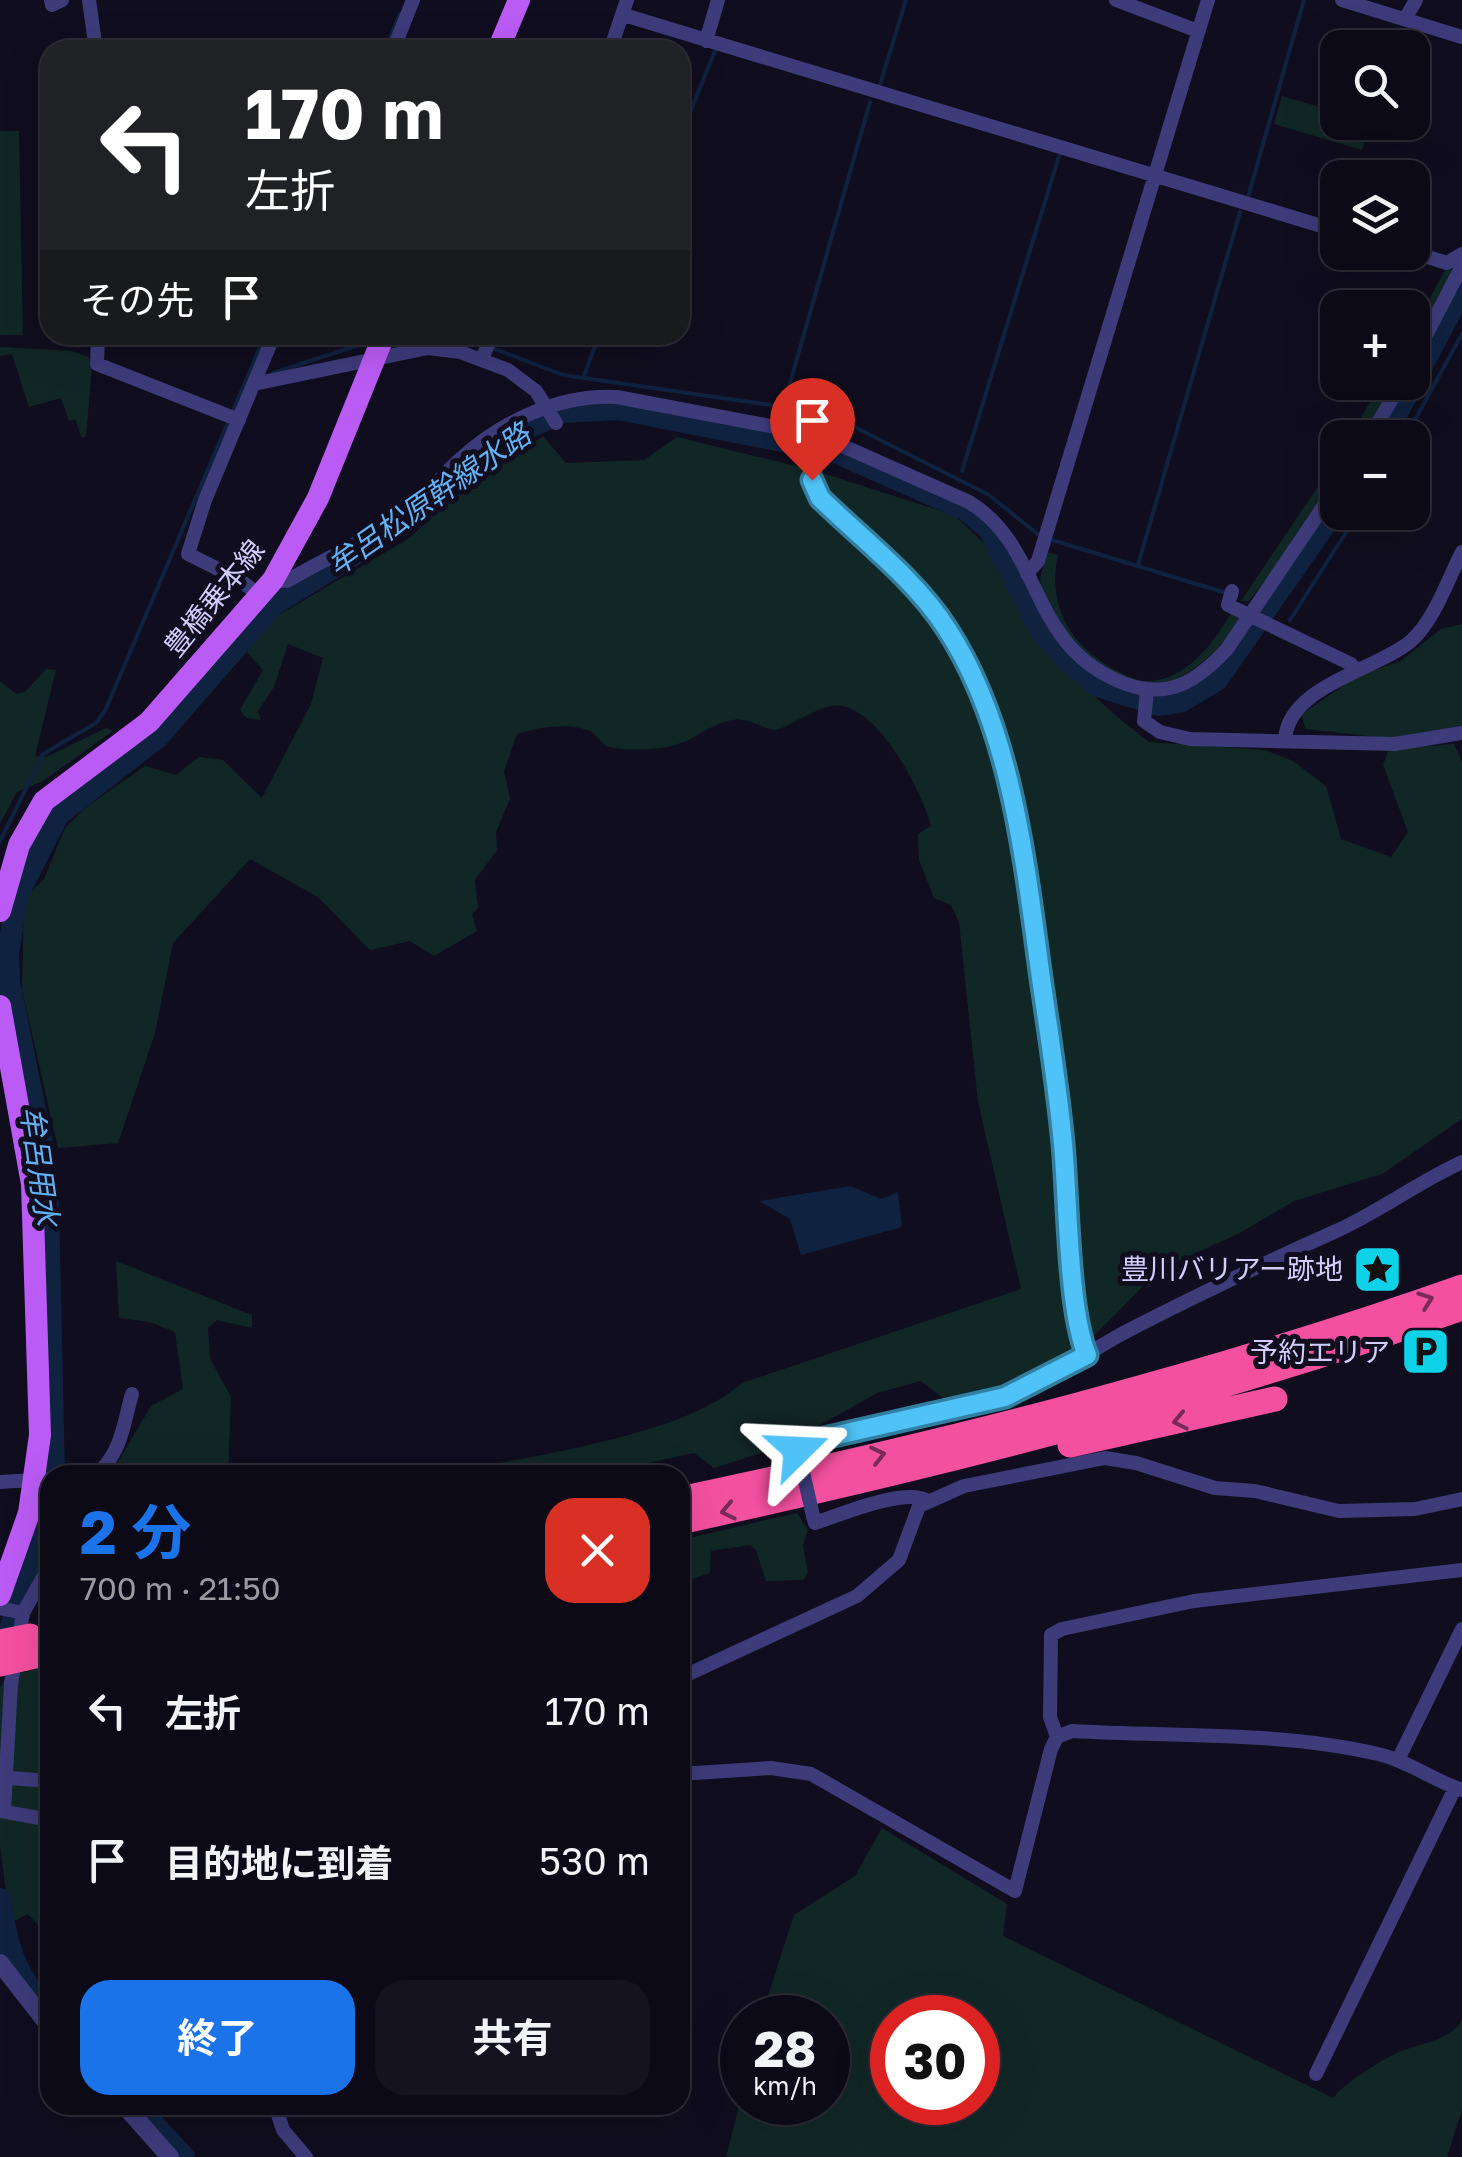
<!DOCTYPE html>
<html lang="ja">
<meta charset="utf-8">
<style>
body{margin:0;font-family:"Golos Text","Noto Sans JP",sans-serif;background:#15131f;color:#f1f3f6;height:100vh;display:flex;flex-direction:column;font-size:38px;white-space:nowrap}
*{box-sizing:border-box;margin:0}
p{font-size:32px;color:#9a9aa1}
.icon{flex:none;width:55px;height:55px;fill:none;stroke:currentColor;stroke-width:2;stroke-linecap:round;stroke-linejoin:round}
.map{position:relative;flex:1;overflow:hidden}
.drawer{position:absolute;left:40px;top:1465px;width:650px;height:650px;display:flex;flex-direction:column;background:#0c0a16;border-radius:30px;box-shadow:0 10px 40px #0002,0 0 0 2px #2c2b35}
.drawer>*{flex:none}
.banner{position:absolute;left:40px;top:40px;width:650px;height:305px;border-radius:30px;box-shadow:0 10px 40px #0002,0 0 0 2px #2c2b35;background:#202124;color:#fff;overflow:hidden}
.controls{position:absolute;left:1320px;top:30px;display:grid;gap:20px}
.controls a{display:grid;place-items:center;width:110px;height:110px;border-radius:20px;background:#0c0a16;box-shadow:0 10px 40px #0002,0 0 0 2px #2c2b35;font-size:50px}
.speed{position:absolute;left:720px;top:1995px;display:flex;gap:20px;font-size:50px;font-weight:700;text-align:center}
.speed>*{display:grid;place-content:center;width:130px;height:130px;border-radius:50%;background:#0c0a16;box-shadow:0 10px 40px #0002,0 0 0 2px #2c2b35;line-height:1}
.speed small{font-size:25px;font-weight:400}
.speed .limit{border:15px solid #d22;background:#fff;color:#111}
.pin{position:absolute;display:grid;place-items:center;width:85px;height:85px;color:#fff;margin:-102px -42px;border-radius:50% 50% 50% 0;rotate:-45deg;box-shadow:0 0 10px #0007}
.pin .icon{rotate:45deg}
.me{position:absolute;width:110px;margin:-55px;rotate:69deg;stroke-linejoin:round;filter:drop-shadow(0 0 8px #0008)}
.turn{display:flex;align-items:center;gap:35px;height:210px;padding:0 40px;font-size:45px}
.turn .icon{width:130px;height:130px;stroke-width:2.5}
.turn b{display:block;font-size:70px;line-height:85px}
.then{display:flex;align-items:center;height:95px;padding:0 40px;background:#0003;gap:20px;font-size:38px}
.round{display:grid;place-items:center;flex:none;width:105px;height:105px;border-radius:30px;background:#15131f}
.overview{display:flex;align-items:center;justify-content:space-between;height:170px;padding:0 40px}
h1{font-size:60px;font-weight:700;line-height:75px;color:#1a73e8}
.action{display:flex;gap:20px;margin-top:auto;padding:20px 40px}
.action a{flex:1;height:115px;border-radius:30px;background:#1a73e8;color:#fff;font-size:40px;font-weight:700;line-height:115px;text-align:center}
.action a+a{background:#15131f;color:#f1f3f6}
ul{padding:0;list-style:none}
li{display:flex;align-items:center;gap:30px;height:150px;padding:0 40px}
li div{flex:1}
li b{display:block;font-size:38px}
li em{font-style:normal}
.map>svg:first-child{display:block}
</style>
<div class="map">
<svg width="1462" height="2157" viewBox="0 0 1462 2157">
<rect width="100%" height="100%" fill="#100d1e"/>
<path fill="#112726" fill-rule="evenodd" d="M1282 96 1337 112 1338 122 1370 123 1362 150 1274 124Z
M0 131H19L23 335H0Z
M1446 269 1453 270 1413 352V328Z
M0 347 72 351 88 357 92 367 86 436 82 438 75 419 69 421 61 398 29 407 12 354 0 356Z
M1381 383H1396L1363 437 1349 438Z
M543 436 566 463 644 460 677 437 816 471 954 515 989 548 1048 655 1120 719 1149 742 1265 750 1293 761 1326 786 1341 839 1391 857 1408 832 1383 765 1389 749 1454 744 1462 762V1119L1382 1174 1294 1201 1238 1234 1160 1269 1068 1362 1021 1387 954 1407 921 1381 877 1393 781 1447 714 1468 694 1453 593 1475H438C521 1457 681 1438 742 1383L1021 1289 978 1102 959 922 951 905 934 898 919 860 918 834 931 826C922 791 874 697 831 706 815 709 781 730 776 730 761 729 750 717 732 720 714 723 700 735 684 742 661 751 632 751 608 747 601 743 597 735 590 731 571 722 536 727 517 734L504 771 510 799 496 832 497 850 475 880 478 908 472 914 477 931 434 956 410 941 370 950 318 897 250 859 173 943 155 1033 118 1143 58 1148 22 990 24 898 44 879 65 828 85 808 145 766 176 775 199 757 223 760 262 798 311 704 323 658 288 644 274 687 258 711 261 720 246 718 240 710 263 670 247 652 253 638 272 619 408 539 463 491Z
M1337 458C1337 499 1275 566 1249 601H1241Z
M1047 552 1058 555C1047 605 1070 645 1114 669 1128 677 1142 684 1158 680 1192 673 1214 641 1231 614L1243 616C1221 651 1198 668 1162 688L1113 675 1077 649 1042 593 1040 579Z
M1462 624V726L1394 739 1306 729 1301 715 1357 676 1401 661 1441 629Z
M46 669 56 670 35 756 46 757 106 728 113 731 43 781 17 792 0 824V681L16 694 25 692Z
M116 1261 252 1315V1328L217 1320 208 1328 210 1359 231 1397 228 1475H106L115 1467 151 1406 183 1389 175 1332 150 1322 119 1318Z
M797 1513 808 1530 803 1545 808 1573 803 1580 766 1581 756 1550 750 1545 711 1551 710 1573 680 1583V1540Z
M50 1666V1939L28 1914 10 1923 0 1845V1688L6 1676Z
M882 1828 1007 1904 1003 1936 1333 2098C1345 2083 1372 2066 1391 2056 1414 2043 1449 2043 1462 2020V2110L1447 2157H726L742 2095V2102H828V2018L761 2017 794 1915 855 1876ZM892 2018H978V2102H892Z"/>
<path fill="#0f2240" d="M850 1186 881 1199 898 1192 902 1227 801 1255 790 1219 759 1201Z"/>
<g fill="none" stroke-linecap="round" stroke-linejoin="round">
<path stroke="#0f2240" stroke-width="4" d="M386 47 400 14
M879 88 906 0
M680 137 715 51
M1248 197 1304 0
M435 335 483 344
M396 337 406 335
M495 349 563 375 827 413 989 495 1040 536
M273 373 368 342
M584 376 599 335
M783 408 870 102
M233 411 265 335
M1405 438 1462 334
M962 471 1060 153
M1049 539 1226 593
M1138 565 1240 212
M1290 620 1359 512
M0 841 43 754 96 723 105 711 229 420"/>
<path stroke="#0f2240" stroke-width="22" d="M1384 438 1462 290
M54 1475 48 1200 42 1145 9 982 8 953 17 896 58 815 158 737 273 605 419 515 486 453 517 433 563 412 618 409 833 451 966 510 989 529 1041 631 1070 663 1098 686 1158 705 1180 702 1217 680 1338 506
M1 1658 50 1504
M0 1899C6 1945 16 1979 50 2012
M136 2105 184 2157"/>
<path stroke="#3d3b7a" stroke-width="14" d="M51 0 52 5 62 0
M89 0 96 50
M1116 0 1198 31
M1342 0 1462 37
M624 15 1338 231
M1405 19 1416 0
M706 41 718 0
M393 50 413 0
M610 50 627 0
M1412 252 1447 263 1462 254
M98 335 97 364 239 420
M482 359 492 335
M1412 362 1462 266
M254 384 428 348 460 352 508 370 536 391 556 423
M818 435 814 489 932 607C1007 713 1023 851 1041 977 1050 1040 1060 1102 1065 1166 1070 1215 1068 1313 1087 1355
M1369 438 1402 382
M1027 574 1038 561 1208 0
M273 580 287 581C326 558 372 538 407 511 425 497 440 478 457 462 500 422 558 394 617 397L818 435 969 502C1046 549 1026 647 1126 684 1170 700 1198 680 1227 649L1338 485
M1232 591 1228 605 1351 664 1355 671
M260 596 240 580 188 554 205 500 274 335
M1147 691 1144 721 1160 732 1190 739 1395 744 1462 733
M1285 739C1289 685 1377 670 1411 641 1434 621 1448 579 1462 552
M798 1450V1443L1005 1397C1051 1380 1090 1350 1133 1328 1199 1294 1267 1262 1334 1232 1379 1212 1418 1182 1462 1162
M96 1475C122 1452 123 1425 132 1394
M0 1482 50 1479
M813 1516 815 1523C840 1515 903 1488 926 1500
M0 1608 23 1613 11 1684 4 1811
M23 1613 50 1565
M680 1678 857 1596 899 1560 919 1506 964 1486 1105 1458 1136 1463 1215 1488 1255 1491 1339 1511 1415 1509 1462 1499
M1057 1737 1050 1717 1051 1635 1062 1629 1194 1601 1462 1570
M1398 1760 1462 1629
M680 1774 771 1768 811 1774 1015 1891 1051 1749 1057 1737 1072 1731C1172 1737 1280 1731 1378 1754 1408 1761 1433 1780 1462 1790
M9 1778 50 1781
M0 1811 50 1820
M35 2011 50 1998
M1316 2074 1455 1788
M275 2105 283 2130 306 2157"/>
<path stroke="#3d3b7a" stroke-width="18" d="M0 1963 50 2027
M124 2105 170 2157"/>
<path stroke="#bb5bf5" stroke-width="22" d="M498 50 519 0
M0 911 19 845 44 801 149 722 273 580 318 498 384 335
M0 1006 32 1184 40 1435 29 1513 0 1595"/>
<path stroke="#f450a0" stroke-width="25" d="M1070 1445 1275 1399
M680 1499C945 1443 1207 1377 1462 1287
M680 1522C944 1464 1207 1398 1462 1308
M26 1658 50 1653"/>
<path stroke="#3d3b7a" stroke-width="14" d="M798 1450 813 1516"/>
<path stroke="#f450a0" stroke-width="25" d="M0 1642 30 1636
M0 1664 26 1658"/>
</g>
<defs><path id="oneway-chevron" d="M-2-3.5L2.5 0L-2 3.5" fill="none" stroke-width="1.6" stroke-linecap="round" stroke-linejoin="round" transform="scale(2.5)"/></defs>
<g stroke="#772b58">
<use href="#oneway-chevron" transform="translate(1426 1300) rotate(-20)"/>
<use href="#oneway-chevron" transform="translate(1180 1421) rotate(168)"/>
<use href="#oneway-chevron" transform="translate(878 1455) rotate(-13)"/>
<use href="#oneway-chevron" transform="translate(728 1511) rotate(168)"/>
</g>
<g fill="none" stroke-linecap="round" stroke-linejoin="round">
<defs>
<path id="route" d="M798 1450V1444L1005 1397 1087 1355C1068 1311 1068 1197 1063 1144 1058 1089 1049 1034 1041 978 1025 863 1012 729 947 629 915 579 862 539 820 498L812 480"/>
</defs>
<use href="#route" stroke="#337fa1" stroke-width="25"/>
<use href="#route" stroke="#4fc3f7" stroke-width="18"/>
</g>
<defs>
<symbol id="sight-square" viewBox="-11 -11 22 22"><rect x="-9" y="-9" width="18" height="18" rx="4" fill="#0ed2e7" stroke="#100d1e"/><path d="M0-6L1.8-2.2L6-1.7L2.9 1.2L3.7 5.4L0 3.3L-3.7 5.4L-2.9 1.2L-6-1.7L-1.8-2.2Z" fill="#111"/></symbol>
<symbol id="parking-square" viewBox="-11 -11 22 22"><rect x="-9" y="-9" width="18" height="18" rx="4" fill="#0ed2e7" stroke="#100d1e"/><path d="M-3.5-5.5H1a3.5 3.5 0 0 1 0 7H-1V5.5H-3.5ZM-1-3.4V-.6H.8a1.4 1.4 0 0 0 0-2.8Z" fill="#111"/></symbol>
</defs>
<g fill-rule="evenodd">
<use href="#sight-square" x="1350" y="1242" width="55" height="55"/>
<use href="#parking-square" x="1398" y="1324" width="55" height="55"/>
</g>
<g text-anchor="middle" stroke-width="10" stroke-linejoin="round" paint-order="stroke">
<g font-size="28" fill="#d2cdfc" stroke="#100d1e">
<text transform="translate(214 598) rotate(-51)" y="10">豊橋乗本線</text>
</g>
<g font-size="28" fill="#d2cdfc" stroke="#100d1e" text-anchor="end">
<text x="1343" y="1279">豊川バリアー跡地</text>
<text x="1390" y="1362">予約エリア</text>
</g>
<g font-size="30" font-style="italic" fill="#62b2f5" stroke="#100d1e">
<text transform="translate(429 500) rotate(-35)" y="10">牟呂松原幹線水路</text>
<text transform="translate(39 1166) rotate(82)" y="10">牟呂用水</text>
</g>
</g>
</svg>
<div class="controls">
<a><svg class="icon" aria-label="search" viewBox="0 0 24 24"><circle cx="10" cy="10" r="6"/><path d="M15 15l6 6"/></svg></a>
<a><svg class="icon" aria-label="layers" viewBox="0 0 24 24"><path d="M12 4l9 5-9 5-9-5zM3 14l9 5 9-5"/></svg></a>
<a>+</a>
<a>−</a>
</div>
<div class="speed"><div>28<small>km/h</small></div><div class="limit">30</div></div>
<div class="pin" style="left:812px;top:480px;background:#d93025"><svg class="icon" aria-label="arrive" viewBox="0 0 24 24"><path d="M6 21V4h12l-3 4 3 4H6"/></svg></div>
<svg class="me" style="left:798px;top:1450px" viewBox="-20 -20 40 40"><path d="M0-17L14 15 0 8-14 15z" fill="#4fc3f7" stroke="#fff" stroke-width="4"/></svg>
<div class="banner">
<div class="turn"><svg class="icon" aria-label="left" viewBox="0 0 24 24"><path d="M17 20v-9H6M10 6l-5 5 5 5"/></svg><div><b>170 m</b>左折</div></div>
<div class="then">その先<svg class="icon" aria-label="arrive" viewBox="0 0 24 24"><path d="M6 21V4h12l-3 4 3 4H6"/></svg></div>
</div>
<section class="drawer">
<div class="overview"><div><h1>2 分</h1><p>700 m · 21:50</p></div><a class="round" style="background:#d93025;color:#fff"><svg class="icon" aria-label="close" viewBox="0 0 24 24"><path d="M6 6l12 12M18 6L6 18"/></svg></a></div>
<ul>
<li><svg class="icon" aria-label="left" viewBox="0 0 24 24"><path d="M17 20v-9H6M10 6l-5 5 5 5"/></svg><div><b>左折</b></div><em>170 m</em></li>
<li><svg class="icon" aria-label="arrive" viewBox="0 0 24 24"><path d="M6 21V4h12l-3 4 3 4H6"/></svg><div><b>目的地に到着</b></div><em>530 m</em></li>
</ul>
<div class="action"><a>終了</a><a>共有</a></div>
</section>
</div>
